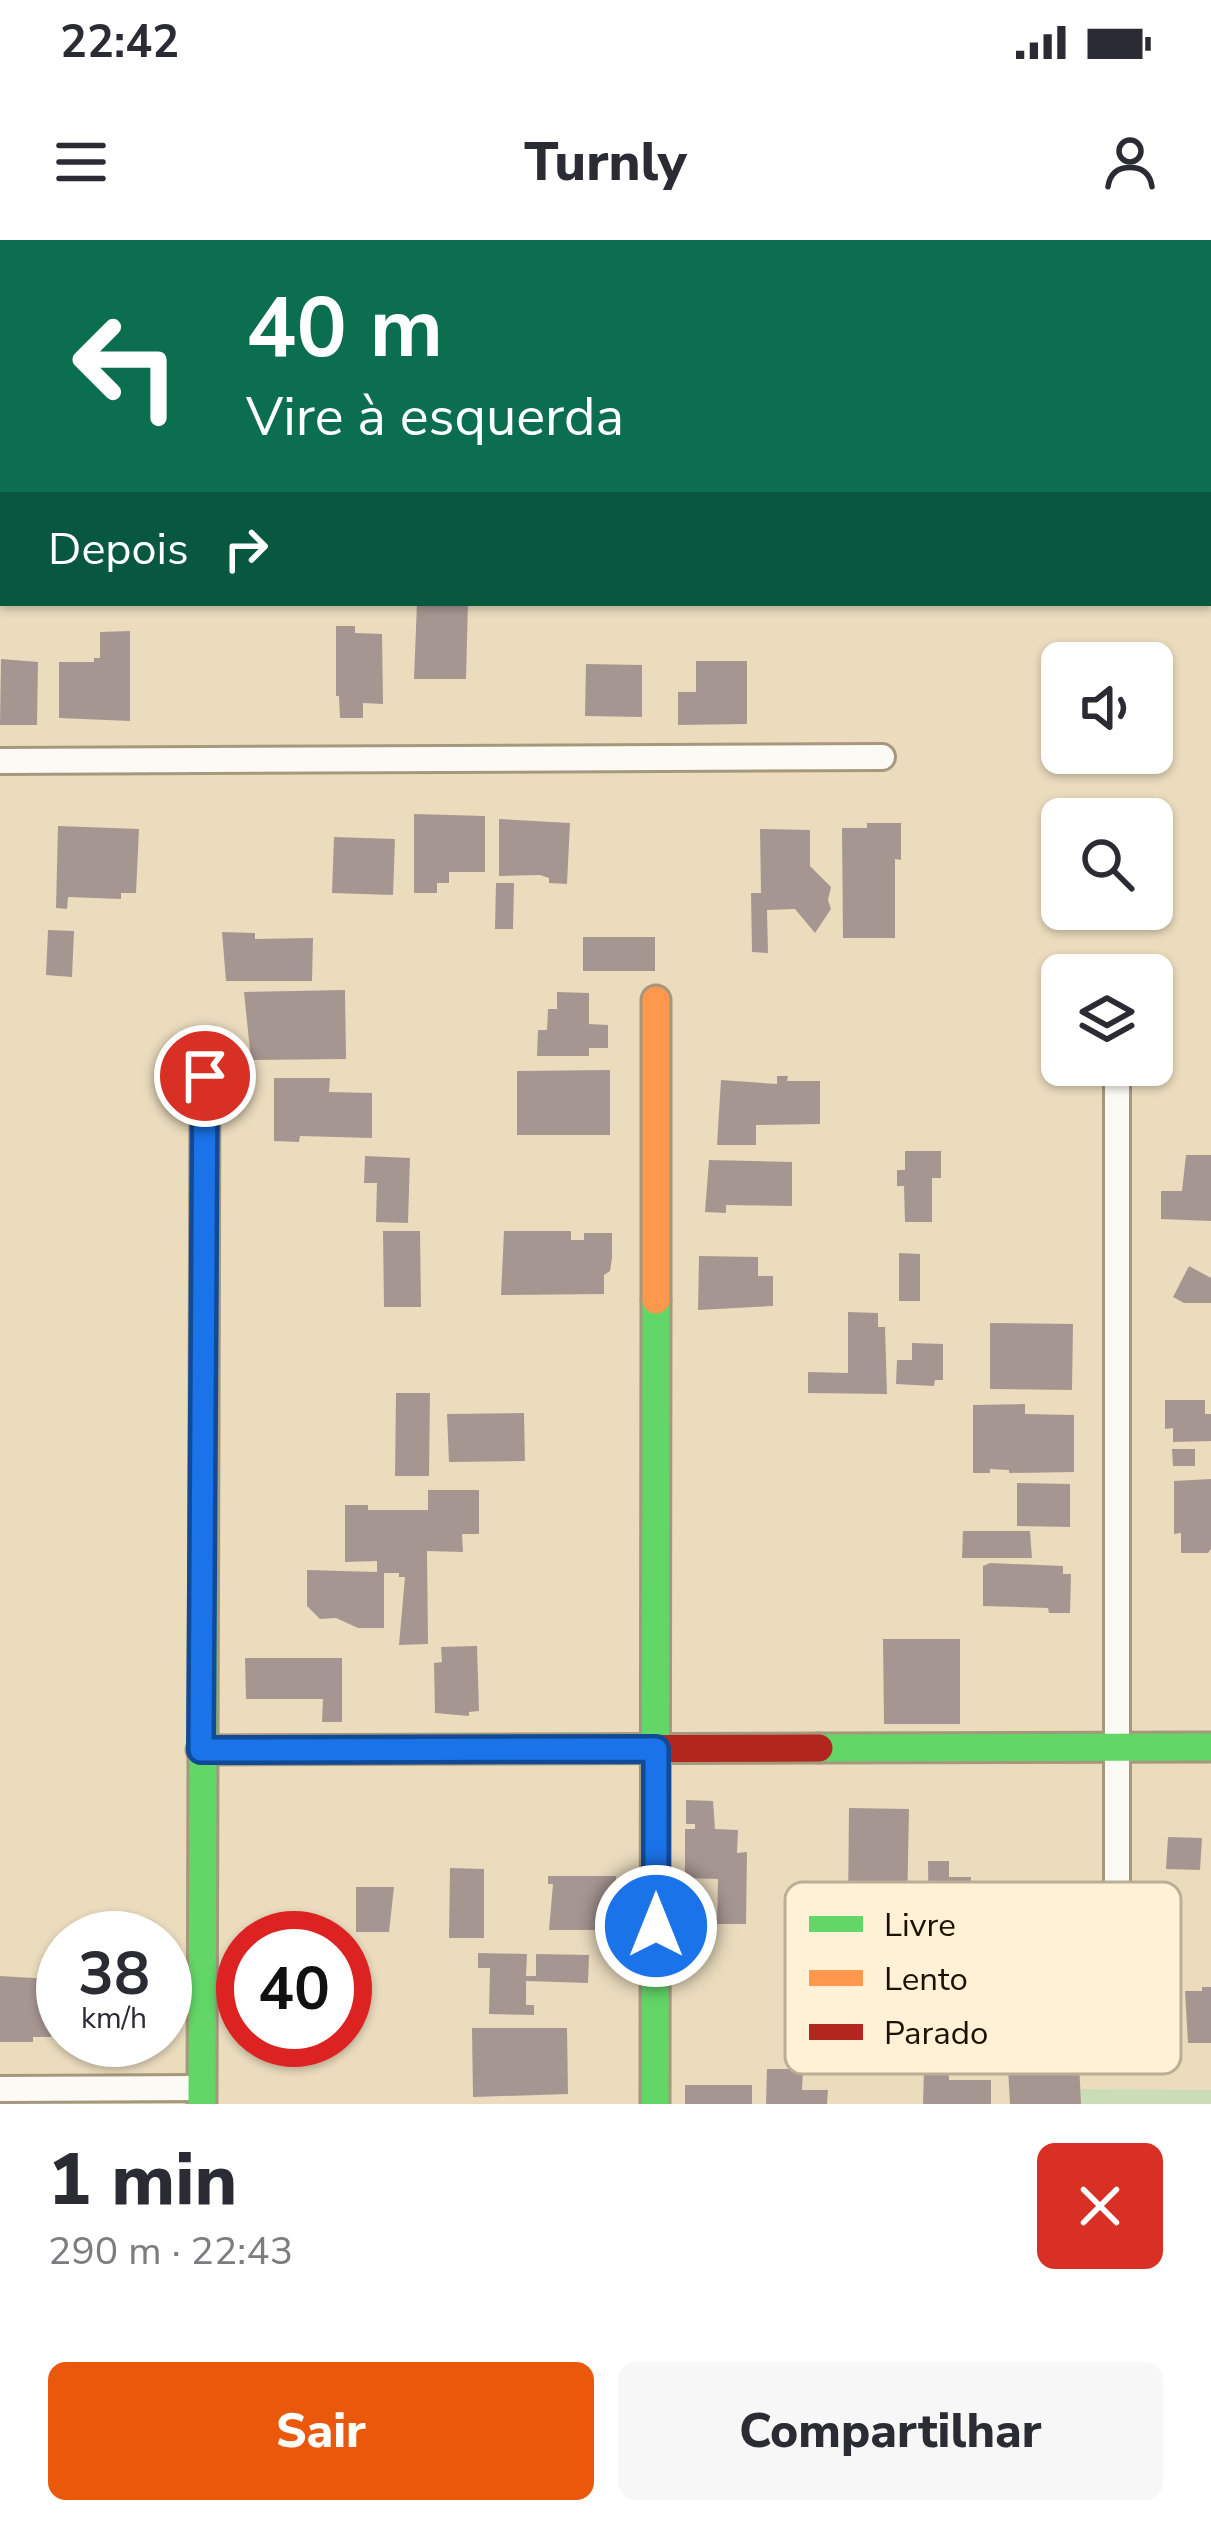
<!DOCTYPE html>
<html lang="pt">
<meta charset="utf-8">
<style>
body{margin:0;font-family:"Nunito Sans",sans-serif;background:#f7f7f7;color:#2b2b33;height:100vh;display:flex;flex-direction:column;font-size:45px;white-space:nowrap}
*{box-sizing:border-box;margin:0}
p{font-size:39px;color:#7c7c81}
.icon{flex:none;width:66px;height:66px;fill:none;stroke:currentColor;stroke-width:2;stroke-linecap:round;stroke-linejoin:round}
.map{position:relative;height:1864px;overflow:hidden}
.panel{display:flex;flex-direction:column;background:#fff;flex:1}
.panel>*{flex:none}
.hud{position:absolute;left:0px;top:0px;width:1212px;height:366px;box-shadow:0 3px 9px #0004;background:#0b6e4f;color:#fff;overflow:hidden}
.tools{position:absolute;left:1041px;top:402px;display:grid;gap:24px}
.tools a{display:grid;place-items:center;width:132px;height:132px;border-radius:18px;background:#fff;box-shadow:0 3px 9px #0004;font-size:60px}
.speed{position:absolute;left:36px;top:1671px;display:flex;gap:24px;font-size:60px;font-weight:700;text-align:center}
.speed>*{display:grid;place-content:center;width:156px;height:156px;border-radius:50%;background:#fff;box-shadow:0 3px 9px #0004;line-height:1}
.speed small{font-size:30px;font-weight:400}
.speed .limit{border:18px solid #d22;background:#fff;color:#111}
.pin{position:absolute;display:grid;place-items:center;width:102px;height:102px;color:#fff;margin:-51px;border:6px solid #fff;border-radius:50%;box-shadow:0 3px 12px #0007}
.me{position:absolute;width:132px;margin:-66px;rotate:0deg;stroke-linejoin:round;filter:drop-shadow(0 0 9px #0008)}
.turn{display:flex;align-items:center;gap:42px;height:252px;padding:0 48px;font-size:54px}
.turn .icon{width:156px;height:156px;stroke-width:2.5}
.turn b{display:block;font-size:84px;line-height:102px}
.then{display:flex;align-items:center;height:114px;padding:0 48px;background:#0003;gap:24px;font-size:45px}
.round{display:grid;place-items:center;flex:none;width:126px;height:126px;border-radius:18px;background:#f7f7f7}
.summary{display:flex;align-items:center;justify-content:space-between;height:204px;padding:0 48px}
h1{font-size:72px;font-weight:800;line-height:90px}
.button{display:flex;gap:24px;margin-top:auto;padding:24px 48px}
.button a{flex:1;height:138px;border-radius:18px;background:#ea580c;color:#fff;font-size:48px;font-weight:800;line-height:138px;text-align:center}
.button a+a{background:#f7f7f7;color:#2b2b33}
.status{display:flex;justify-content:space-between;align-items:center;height:84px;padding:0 60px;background:#fff;direction:ltr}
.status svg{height:33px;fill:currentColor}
header{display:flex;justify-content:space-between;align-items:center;height:156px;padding:0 48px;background:#fff;font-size:54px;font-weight:800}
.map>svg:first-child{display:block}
</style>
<div class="status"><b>22:42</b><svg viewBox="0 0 49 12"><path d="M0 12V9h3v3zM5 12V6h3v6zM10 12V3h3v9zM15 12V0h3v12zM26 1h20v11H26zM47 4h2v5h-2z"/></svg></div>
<header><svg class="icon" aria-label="menu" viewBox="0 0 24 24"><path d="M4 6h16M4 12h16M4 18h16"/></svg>Turnly<svg class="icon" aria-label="person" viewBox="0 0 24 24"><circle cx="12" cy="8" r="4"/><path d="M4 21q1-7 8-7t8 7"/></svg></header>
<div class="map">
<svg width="1211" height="1864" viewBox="0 0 1211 1864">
<rect width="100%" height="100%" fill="#ebdcbe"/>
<path fill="#cbddb6" d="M1063 1849 1211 1850V1864H1064Z"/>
<path fill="#a69692" d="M417 363H468L466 439H414Z
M336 386H355V393L382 394 383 464 363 463V478H340L339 456H336Z
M130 391V481L59 478V422H94V418H100V392Z
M1 419 38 422 37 485H0Z
M696 421H747V484L678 485V452H696Z
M586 424 642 425V477L585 476Z
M414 574 485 576V632H449V643H437V653H414Z
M499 579 570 583 567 644 549 643V638L540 635 499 636Z
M867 583H901V620L895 619V698H843L842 588H867Z
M58 586 139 589 136 653H121V659L68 657 67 669 56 668Z
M760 589 810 590V626L831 647 828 660 831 669 815 693 795 669 767 670 768 713 752 712 751 653H761Z
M334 597 395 599 393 655 332 653Z
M496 643H514L513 689H495Z
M48 690 74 691 72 737 46 735Z
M222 692 255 693V699L313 698 312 741H226Z
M583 697H655V731H583Z
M345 750 346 819 251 820 244 752Z
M557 752 589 753V784L608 785V808H589V816H537L538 790H547L548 769H557Z
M610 830V895H517V831Z
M777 836H788L787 841H820V884L756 885V905H717L721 840 777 844Z
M274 838H330L329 852 372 853V898L300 896 299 902 274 901Z
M905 911H941V938H932V982H905L904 946H897V930H905Z
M1186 915H1211V981L1161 979V951H1182Z
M365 916 410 918 408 983 376 982 377 943H364Z
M709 920 792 922V966L726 965V973L705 972Z
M383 991H420L421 1067H384Z
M504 991H571V1000H584V993H612V1018L610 1031 604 1035V1054L501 1055Z
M899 1013 920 1014V1061H899Z
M699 1016 758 1017V1036H773V1066L698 1070Z
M1189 1026 1211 1038V1063H1184L1173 1057Z
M848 1072 878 1073V1087H885L887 1154 808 1153V1132L848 1133Z
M990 1083 1073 1084 1072 1150 990 1149Z
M912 1103 943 1104V1140H935L934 1146 896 1144 897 1120H912Z
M396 1153H430L429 1236H395Z
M1165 1160H1205V1174H1211V1201L1173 1202V1188L1165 1189Z
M1025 1164V1174L1074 1175V1232L1009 1233V1230L990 1229V1233H973V1165Z
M524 1173 525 1221 449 1222 447 1174Z
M1172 1209H1195V1226H1173Z
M1211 1239V1309L1208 1313H1181V1293L1174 1294V1241Z
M1017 1243 1070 1244V1287L1017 1286Z
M428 1250H479V1294H462L463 1312 427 1311 428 1404 399 1405 405 1337H399V1333H384V1388H358L336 1378 320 1379 307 1366V1330L377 1332V1321L345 1322V1265H368V1270H428Z
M963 1291H1030L1032 1318H962Z
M990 1323 1063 1326V1334H1071L1070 1373H1049L1048 1368 983 1366V1326Z
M883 1399H960V1484H884Z
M477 1406 479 1471 469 1472V1476L435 1473 434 1423 442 1422 441 1407Z
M245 1418H342V1482H322L323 1459H246Z
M686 1560 713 1561 715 1589 738 1590 737 1613 747 1612 746 1684H717L718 1639 685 1638V1589H695V1584H686Z
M849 1568 909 1569 907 1671H895V1682L866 1681V1670H848Z
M1168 1597 1202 1598 1200 1630 1166 1629Z
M928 1621H949V1637H971V1662H977V1697H967V1707L939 1706V1696H929Z
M450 1628 484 1629V1698H449Z
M548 1636H616V1653H610V1690H549L553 1644H548Z
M356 1647H394L389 1692H356Z
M478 1713 527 1714 526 1736H536V1714L589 1715 588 1743 526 1741V1765H534V1775L489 1774 490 1728H478Z
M0 1736 50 1739 51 1797H33V1802H0Z
M1202 1747H1211V1803H1188L1185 1751H1202Z
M472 1788H567L568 1854 473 1857Z
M1079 1823 1081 1864H1010L1008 1827Z
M767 1829H803L802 1850H828L827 1864H766Z
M924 1830H949V1840H991V1864H923Z
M685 1845H752V1864H685Z"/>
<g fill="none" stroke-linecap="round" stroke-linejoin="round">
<defs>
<path id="street" d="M330 3V0
M738 3V0
M0 104H3
M0 521 882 517
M1117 825V1794
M0 1849 202 1848"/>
<path id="fast" d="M819 1508 1211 1507
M202 1864 205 836
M655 1864 656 1060"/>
<path id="slow" d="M656 1060V760"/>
<path id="jam" d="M201 1510 819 1508"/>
</defs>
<use href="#street" stroke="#a5987d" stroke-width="30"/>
<use href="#fast" stroke="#a5987d" stroke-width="33"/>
<use href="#slow" stroke="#a5987d" stroke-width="33"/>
<use href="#jam" stroke="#a5987d" stroke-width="33"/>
<use href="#street" stroke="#fcfaf5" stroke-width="24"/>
<use href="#fast" stroke="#63d668" stroke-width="27"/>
<use href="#slow" stroke="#ff974d" stroke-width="27"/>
<use href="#jam" stroke="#b3261e" stroke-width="27"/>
</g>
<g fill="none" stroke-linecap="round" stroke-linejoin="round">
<defs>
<path id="route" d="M205 836 201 1510 656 1509V1686"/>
</defs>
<use href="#route" stroke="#114b97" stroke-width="30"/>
<use href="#route" stroke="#1a73e8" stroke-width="21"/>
</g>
<rect x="785" y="1642" width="396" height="192" rx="18" fill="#fff1d6" stroke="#bbae96" stroke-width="3"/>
<rect x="809" y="1676" width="54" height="16" fill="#63d668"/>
<rect x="809" y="1730" width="54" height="16" fill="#ff974d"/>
<rect x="809" y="1784" width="54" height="16" fill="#b3261e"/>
<g font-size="33" fill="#1c1200">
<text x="884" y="1696">Livre</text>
<text x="884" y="1750">Lento</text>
<text x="884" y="1804">Parado</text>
</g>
</svg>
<div class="tools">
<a><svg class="icon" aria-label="sound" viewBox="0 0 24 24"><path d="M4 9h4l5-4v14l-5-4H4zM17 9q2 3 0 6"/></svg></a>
<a><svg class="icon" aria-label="search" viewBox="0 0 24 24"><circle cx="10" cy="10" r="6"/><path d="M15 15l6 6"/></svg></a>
<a><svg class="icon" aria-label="layers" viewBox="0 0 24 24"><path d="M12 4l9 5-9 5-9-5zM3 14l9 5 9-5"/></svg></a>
</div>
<div class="speed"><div>38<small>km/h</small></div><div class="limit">40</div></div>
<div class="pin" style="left:205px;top:836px;background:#d93025"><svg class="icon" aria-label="arrive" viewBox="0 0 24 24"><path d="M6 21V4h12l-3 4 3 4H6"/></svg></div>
<svg class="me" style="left:656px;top:1686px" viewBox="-20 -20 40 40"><circle r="17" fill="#1a73e8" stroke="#fff" stroke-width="3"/><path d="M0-11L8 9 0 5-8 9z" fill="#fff"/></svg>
<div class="hud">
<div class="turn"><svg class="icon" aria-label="left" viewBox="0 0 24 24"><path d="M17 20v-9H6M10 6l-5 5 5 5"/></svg><div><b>40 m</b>Vire à esquerda</div></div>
<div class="then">Depois<svg class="icon" aria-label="right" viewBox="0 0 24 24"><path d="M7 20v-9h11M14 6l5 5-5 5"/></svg></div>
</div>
</div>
<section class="panel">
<div class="summary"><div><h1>1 min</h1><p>290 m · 22:43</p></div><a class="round" style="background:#d93025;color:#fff"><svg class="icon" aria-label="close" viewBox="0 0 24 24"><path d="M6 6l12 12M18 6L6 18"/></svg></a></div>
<div class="button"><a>Sair</a><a>Compartilhar</a></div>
</section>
